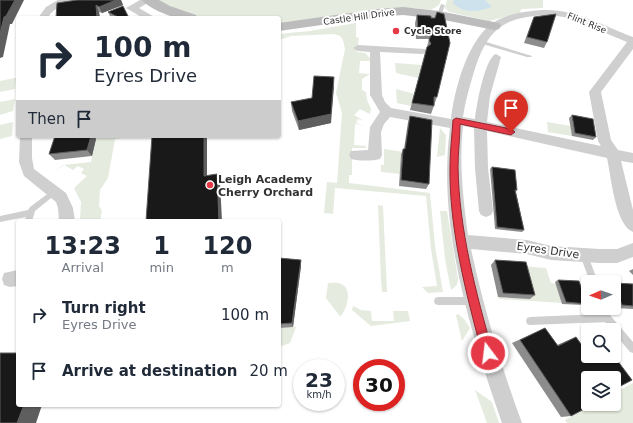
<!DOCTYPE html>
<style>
body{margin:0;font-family:"DejaVu Sans",sans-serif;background:#f2f2f3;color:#1f2937;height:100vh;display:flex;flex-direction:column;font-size:15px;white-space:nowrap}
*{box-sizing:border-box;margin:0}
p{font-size:13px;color:#747a83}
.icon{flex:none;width:22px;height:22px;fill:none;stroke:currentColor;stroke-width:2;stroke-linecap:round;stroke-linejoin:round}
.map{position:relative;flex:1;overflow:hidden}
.side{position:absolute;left:16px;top:219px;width:265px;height:188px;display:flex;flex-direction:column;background:#fff;border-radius:4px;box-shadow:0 1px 3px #0004}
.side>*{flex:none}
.top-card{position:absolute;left:16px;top:16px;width:265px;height:122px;border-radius:4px;box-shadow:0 1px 3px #0004;background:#fff;color:#1f2937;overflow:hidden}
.needle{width:26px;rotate:268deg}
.buttons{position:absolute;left:581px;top:275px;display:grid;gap:8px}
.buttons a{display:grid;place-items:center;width:40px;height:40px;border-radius:4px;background:#fff;box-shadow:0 1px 3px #0004;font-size:20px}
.speed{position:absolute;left:293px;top:359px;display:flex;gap:8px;font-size:20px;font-weight:700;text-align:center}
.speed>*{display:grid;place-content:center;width:52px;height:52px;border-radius:50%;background:#fff;box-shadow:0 1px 3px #0004;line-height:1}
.speed small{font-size:10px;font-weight:400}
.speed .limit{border:6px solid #d22;background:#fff;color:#111}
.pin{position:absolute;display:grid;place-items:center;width:34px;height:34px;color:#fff;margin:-41px -17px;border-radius:50% 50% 50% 0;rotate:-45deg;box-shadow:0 0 4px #0007}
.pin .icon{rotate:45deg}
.me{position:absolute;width:44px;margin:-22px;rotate:345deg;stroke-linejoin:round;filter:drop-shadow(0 0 3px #0008)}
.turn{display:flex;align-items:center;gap:14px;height:84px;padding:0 12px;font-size:18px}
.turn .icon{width:52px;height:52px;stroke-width:2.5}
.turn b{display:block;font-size:28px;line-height:34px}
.then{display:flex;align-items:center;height:38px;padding:0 12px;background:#0003;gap:8px;font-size:15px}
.eta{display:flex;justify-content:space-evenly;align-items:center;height:68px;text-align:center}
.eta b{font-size:24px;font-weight:800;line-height:28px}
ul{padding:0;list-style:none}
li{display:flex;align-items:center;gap:12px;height:56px;padding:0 12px}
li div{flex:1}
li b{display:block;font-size:15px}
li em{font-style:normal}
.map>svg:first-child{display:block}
</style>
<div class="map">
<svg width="633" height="423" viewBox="0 0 633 423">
<rect width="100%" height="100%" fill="#fff"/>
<path fill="#e5ebde" d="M158 0H441L439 5 431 10 413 8 279 23V18H203L174 8Z
M447 0H543V8L521 9 520 13 489 21 449 12 445 8Z
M356 23V37L359 38 357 52 365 53 370 58V61H360L359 73 370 74 362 79V90L366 92 367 100 371 109 370 114 360 109 354 115 364 121 358 119 356 123 363 125 355 124 354 145 366 146V148H352V175H349V183L430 193 435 246 443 292 428 293 422 287 437 286 431 249 426 196 335 188 333 214 324 213 327 182 337 183 342 113 336 93 345 49 343 40 340 36 334 34 291 36 279 40V34L310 31Z
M395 63 422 65 418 78 396 73Z
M15 78H16L15 89 0 92V81Z
M396 89 415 94 411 106 397 103Z
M15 99 13 111 0 115V102Z
M13 122 12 136 0 139V125Z
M547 122 571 126 572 136 548 132Z
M440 128 446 135 445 155 437 157Z
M61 136H135L115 139 108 178 100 190 99 206 102 211 100 221H80L81 202 74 188 87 176 81 173 84 169 78 166 73 170 64 165 52 174 63 165 91 162 96 139Z
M384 149 424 155V158L401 155 400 174 381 172V165H384Z
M378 205 383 206 387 292H382L381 280Z
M440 211H447L458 279 457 285 451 290 445 259Z
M521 266 546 268 551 283 556 284 562 303 499 299 498 297 529 298Z
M328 283C331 283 338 282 341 284 353 289 347 308 341 316L339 315 326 298Z
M353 306 361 310 371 311 372 321H394L393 311H408L410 321 371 326 352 310Z
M458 314 464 319 470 328 462 341 456 315Z
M279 326 296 327 290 343 279 347Z
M633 383V423H567L565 420 594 404H614V393Z
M475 390 492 402 499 423H487Z"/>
<path fill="#cee2ed" d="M454 0H485L492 7C478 12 463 14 453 3Z"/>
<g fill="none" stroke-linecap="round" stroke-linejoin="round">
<path fill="#cfcfcf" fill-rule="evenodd" d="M441 4 445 5 441 16H437V15Z
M479 41H483L532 56 531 57H527L479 43Z
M54 189 56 190 57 192 56 194 35 211 32 221H24L26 217 0 222V216L28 210 30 207Z
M584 252 587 253 598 282H590L580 255 581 253Z
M438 297H473L476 298 477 301 476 304 473 305H438L435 304 434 301 435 298Z
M599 308H607L610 315 633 342V353L630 352 614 333V330H612L605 322 530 325 527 324 526 321 527 318 530 317 601 314Z"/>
<path fill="#cfcfcf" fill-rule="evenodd" d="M58 0H72C64 7 53 7 48 18H38L46 7Z
M140 0H153L139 8 156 18H143L126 8Z
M543 10C576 9 603 26 633 37V49L601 92 611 140 618 150 633 153V163L621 161 633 210V232C615 225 611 176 607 158L487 131 488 168 493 211 491 215 486 217 481 215 479 211 475 168 474 128 463 126C459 162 463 198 468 235L527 240 551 246 600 249H617L633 243V257L617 263H600L551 260 527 254 471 249C484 309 501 366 522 423H502C470 331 437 226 450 128L390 117 384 124 381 132 382 155 380 159C371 161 360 161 351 159L349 155 351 151 368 150 370 127 380 112 370 95V52L358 51 353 48 358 45 426 49 427 51 426 53 422 54 380 52 382 95 385 102 391 108 451 119C454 91 468 36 496 21 510 13 528 11 543 10ZM552 15 569 18 627 42 589 92 598 141 601 146 487 122 490 96 501 57 496 54C485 57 476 107 475 119L463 117C465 102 469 89 473 75 487 28 503 16 552 15Z
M20 136H32V158L34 169 66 193 73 208 75 221H59L58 208 56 202 24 176 19 162Z
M18 270V286L10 287 4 285 2 279 4 273Z"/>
<path fill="#bcbcbc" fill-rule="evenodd" d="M142 0H159L170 6 196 15 198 18C192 18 185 19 179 18 170 17 148 8 142 0Z
M403 7 439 11 499 23 501 26 499 29 494 30 439 19 403 15 378 17 279 31V23L378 9Z"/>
</g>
<path fill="#8c8c8c" d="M77 0H121L123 5 102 13 99 12 100 18H56Z
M108 12 129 18H111Z
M417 15 431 16 437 97 431 114 410 110 429 39H416L415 23Z
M534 17 547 42 544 48 524 43 531 24Z
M312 98 331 123 299 130 292 111 291 102Z
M572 115 596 137 593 140 572 136 569 118Z
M410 116 429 184 426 189 399 186 401 154 404 149 408 122Z
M55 136H94L96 139 92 156 55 160 49 154Z
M492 167 517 190 516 192 524 230 522 232 495 229 490 169Z
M279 258 301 260V266L293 327 279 328Z
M495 260 535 295 530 299 498 297 491 265Z
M633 269V275L629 271Z
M558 280 587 304 583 305 562 304 555 282Z
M614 283 633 284V309L615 308 614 305Z
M545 328 557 345 566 341 576 337 615 389 571 416 561 417 512 343Z"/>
<path fill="#5e5e5e" d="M15 0H24L12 24H10L3 57 0 58V34L4 17Z
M116 0H121L123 5 102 13 99 7Z
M96 5 99 12 100 18H97Z
M334 86 331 123 299 130 298 121Z
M91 136H94L96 139 92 156 87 150Z
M204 136H207V183L204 176Z
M217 174 220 182 222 221H219Z
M301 260V266L293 327 292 323Z
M24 405H42L36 423H17Z"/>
<path fill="#191919" stroke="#5e5e5e" d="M0 0H15L6 16 4 17 0 34Z
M77 0H116L99 7 96 5 97 18H56L57 3Z
M123 6 129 18H120L108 12Z
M437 12 444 14 450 43 437 97H434V106L412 103 427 47 431 44 429 40 432 32 418 31 417 15 431 16V18H435Z
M556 14 547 42 527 37 534 17Z
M314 76 334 77 331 114 298 121 291 102 312 98Z
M572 115 593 119 596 137 575 133Z
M410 116 432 120 429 184 401 180 403 149H405Z
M55 136H91L87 150 49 154Z
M152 136H204V176L217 174 219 221H146Z
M492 167 515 170 517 190H515L524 230 497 227Z
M279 258 301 260 292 323 279 324Z
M495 260 526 262 535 295 503 293Z
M558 280 579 281 587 304 566 302Z
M614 283 633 284V306L622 305 614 286Z
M545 328 558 346 576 337 588 354V356H614L632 380 615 389 617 392 614 393V378H588V404H594L571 416 520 340Z
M0 353H18V405H24L17 423H0Z"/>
<path fill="#e53947" stroke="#95252e" d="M456 118 511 129 515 132 511 135 460 124C460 138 458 153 458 167 459 230 476 293 493 353L492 357 488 359 483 357 482 353C466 293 449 229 450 166 450 151 452 136 453 120Z"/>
<g fill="#e53947" stroke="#fff" stroke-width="1.5">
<circle cx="396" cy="31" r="4"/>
<circle cx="210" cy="185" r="4"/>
</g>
<g text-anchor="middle" stroke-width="4" stroke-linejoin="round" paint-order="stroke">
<g font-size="9" fill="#323232" stroke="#fff">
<text transform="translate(359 17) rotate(-8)" y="3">Castle Hill Drive</text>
<text transform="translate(587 23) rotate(22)" y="3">Flint Rise</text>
</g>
<g font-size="9" font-weight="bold" fill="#323232" stroke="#fff" text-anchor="start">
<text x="404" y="34">Cycle Store</text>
</g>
<g font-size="11" font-weight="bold" fill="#323232" stroke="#fff" text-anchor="start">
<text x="218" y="183">Leigh Academy<tspan x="218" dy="13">Cherry Orchard</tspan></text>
</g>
<g font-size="11" fill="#323232" stroke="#fff">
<text transform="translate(548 250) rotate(8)" y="4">Eyres Drive</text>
</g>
</g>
</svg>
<div class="buttons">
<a><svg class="needle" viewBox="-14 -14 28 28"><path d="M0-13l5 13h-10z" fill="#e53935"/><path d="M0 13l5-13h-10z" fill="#747a83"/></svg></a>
<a><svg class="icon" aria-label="search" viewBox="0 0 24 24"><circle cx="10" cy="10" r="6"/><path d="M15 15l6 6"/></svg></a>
<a><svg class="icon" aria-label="layers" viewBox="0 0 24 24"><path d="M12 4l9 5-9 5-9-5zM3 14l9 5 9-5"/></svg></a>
</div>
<div class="speed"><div>23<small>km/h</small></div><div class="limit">30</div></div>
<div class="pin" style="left:511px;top:132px;background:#d93025"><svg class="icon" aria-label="arrive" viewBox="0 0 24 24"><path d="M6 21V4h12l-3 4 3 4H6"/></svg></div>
<svg class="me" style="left:488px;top:353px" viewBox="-20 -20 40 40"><circle r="17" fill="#e53947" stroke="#fff" stroke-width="3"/><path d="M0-11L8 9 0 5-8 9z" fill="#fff"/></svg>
<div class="top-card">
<div class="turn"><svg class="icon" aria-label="right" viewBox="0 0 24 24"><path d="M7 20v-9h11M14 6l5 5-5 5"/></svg><div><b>100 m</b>Eyres Drive</div></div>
<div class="then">Then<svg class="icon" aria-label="arrive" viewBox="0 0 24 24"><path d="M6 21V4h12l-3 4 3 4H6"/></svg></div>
</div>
<section class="side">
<div class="eta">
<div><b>13:23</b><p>Arrival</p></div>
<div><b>1</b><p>min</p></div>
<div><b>120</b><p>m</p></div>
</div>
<ul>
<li><svg class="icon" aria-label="right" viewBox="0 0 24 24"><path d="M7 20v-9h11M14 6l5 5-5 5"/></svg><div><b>Turn right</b><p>Eyres Drive</p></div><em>100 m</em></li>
<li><svg class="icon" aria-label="arrive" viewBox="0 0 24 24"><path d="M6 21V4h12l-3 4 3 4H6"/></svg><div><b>Arrive at destination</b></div><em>20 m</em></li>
</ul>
</section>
</div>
